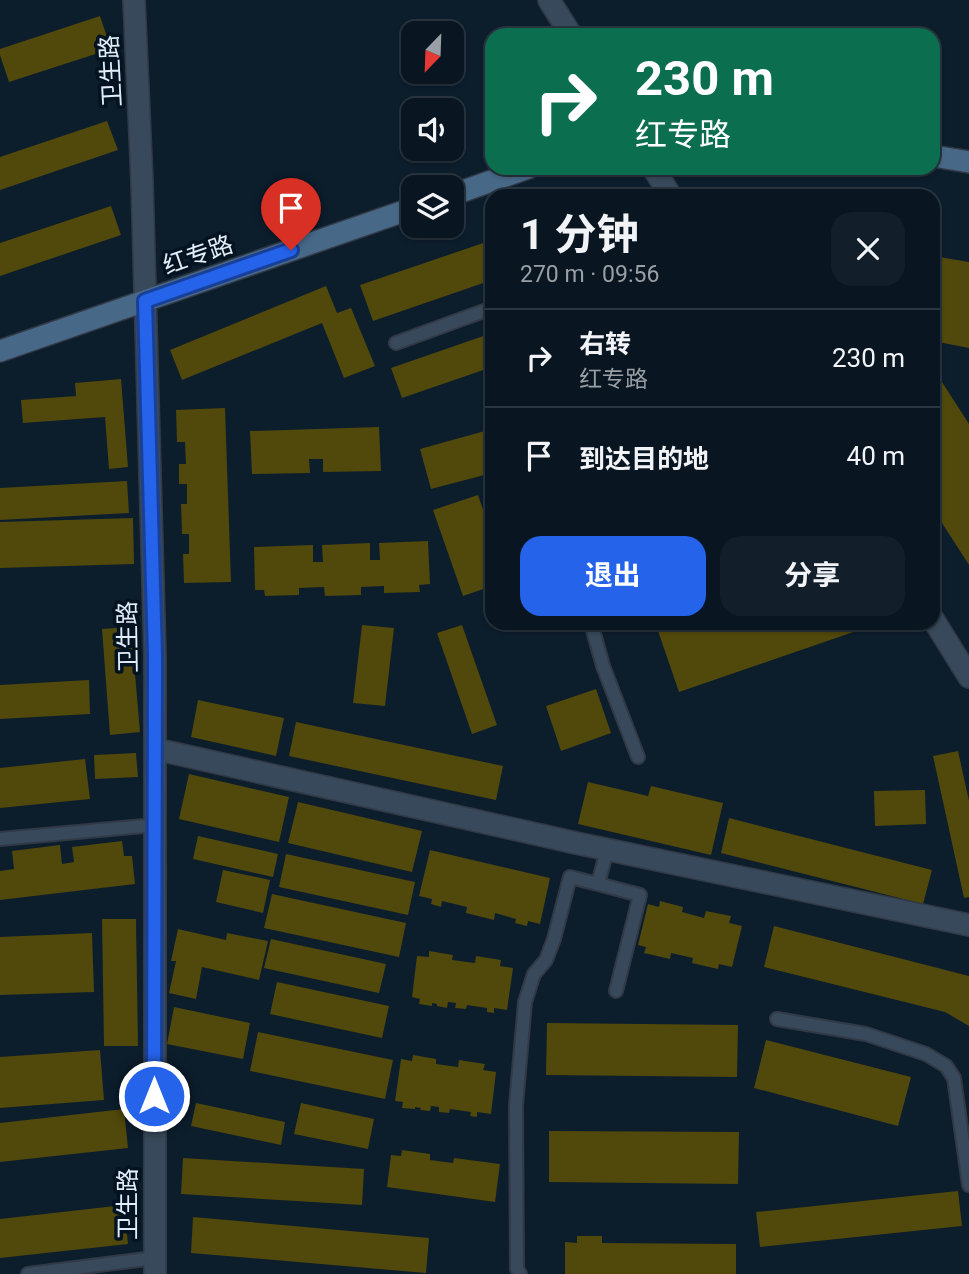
<!DOCTYPE html>
<html lang="zh">
<meta charset="utf-8">
<style>
body{margin:0;font-family:Roboto,"Noto Sans SC",sans-serif;background:#121f2a;color:#f1f3f6;height:100vh;display:flex;flex-direction:column;font-size:26px;white-space:nowrap}
*{box-sizing:border-box;margin:0}
p{font-size:23px;color:#999fa5}
.icon{flex:none;width:38px;height:38px;fill:none;stroke:currentColor;stroke-width:2;stroke-linecap:round;stroke-linejoin:round}
.map{position:relative;flex:1;overflow:hidden}
.details{position:absolute;left:485px;top:189px;width:455px;height:441px;display:flex;flex-direction:column;background:#091621;border-radius:21px;box-shadow:0 2px 5px #0004,0 0 0 2px #29353f}
.details>*{flex:none}
.guide{position:absolute;left:485px;top:28px;width:455px;height:147px;border-radius:21px;box-shadow:0 2px 5px #0004,0 0 0 2px #29353f;background:#0b6e4f;color:#fff;overflow:hidden}
.needle{width:46px;rotate:203deg}
.buttons{position:absolute;left:401px;top:21px;display:grid;gap:14px}
.buttons a{display:grid;place-items:center;width:63px;height:63px;border-radius:14px;background:#091621;box-shadow:0 2px 5px #0004,0 0 0 2px #29353f;font-size:35px}
.pin{position:absolute;display:grid;place-items:center;width:60px;height:60px;color:#fff;margin:-72px -30px;border-radius:50% 50% 50% 0;rotate:-45deg;box-shadow:0 0 7px #0007}
.pin .icon{rotate:45deg}
.me{position:absolute;width:77px;margin:-38px;rotate:0deg;stroke-linejoin:round;filter:drop-shadow(0 0 5px #0008)}
.turn{display:flex;align-items:center;gap:24px;height:147px;padding:0 35px;font-size:32px}
.turn .icon{width:91px;height:91px;stroke-width:2.5}
.turn b{display:block;font-size:49px;line-height:60px}
.round{display:grid;place-items:center;flex:none;width:74px;height:74px;border-radius:21px;background:#121f2a}
.overview{display:flex;align-items:center;justify-content:space-between;height:119px;padding:0 35px}
h1{font-size:42px;font-weight:700;line-height:52px}
.primary-button{display:flex;gap:14px;margin-top:auto;padding:14px 35px}
.primary-button a{flex:1;height:80px;border-radius:21px;background:#2563eb;color:#fff;font-size:28px;font-weight:700;line-height:80px;text-align:center}
.primary-button a+a{background:#121f2a;color:#f1f3f6}
ul{padding:0;list-style:none}
li{display:flex;align-items:center;gap:21px;height:98px;padding:0 35px;border-top:2px solid #29353f}
li div{flex:1}
li b{display:block;font-size:26px}
li em{font-style:normal}
.map>svg:first-child{display:block}
</style>
<div class="map">
<svg width="969" height="1274" viewBox="0 0 969 1274">
<rect width="100%" height="100%" fill="#0c1d2c"/>
<path fill="#51480b" d="M100 16 111 49 9 82 0 55V49Z
M107 121 118 150 0 190V157Z
M111 206 121 235 0 276V243Z
M492 240V280L373 321 360 285Z
M933 256 969 262V348L933 341Z
M326 286 337 313 351 308 375 366 344 378 322 323 182 380 170 350Z
M492 333V367L402 398 391 368Z
M933 368 969 424V565L933 509Z
M121 379 128 467 109 469 105 417 23 423 21 400 76 396 75 383Z
M225 408 231 582 184 583 183 554H189V534H182L181 504H187V484H179V464H186L185 442H177L176 410Z
M379 427 381 471 323 472V459H309L310 473 252 474 250 431Z
M492 429V473L431 489 420 449Z
M492 480V506H491L483 483Z
M127 481 129 513 0 520V488Z
M478 495 492 536V586L463 596 433 510Z
M133 518 134 564 0 568V522Z
M428 541 430 584 419 585 420 592 384 593V586L361 587V595L325 596 324 587 299 588V595L265 596 264 590H255L254 547 313 545V562H323L322 545 370 543V560H380L379 543Z
M671 623H863L865 628 679 692 657 628Z
M362 625 394 628 385 706 353 703Z
M462 625 497 725 472 734 437 633Z
M131 627 140 732 110 735 102 629Z
M89 680 90 714 0 719V685Z
M596 689 611 733 561 751 546 706Z
M198 700 284 718 276 756 191 737Z
M296 722 503 766 496 800 289 756Z
M958 751 969 801V897L964 898 933 756Z
M136 753 138 777 95 779 94 755Z
M85 759 90 799 0 808V768Z
M189 774 289 797 279 842 179 819Z
M588 782 648 796 651 786 723 803 711 855 578 824Z
M925 790 926 824 875 826 874 791Z
M298 802 422 831 412 872 288 843Z
M729 818 932 870 923 904 721 853Z
M198 836 278 854 273 877 193 859Z
M122 841 124 856H132L135 884 0 900V871L14 869 12 851 60 845 62 864 74 862 72 847Z
M430 850 550 878 540 924 528 921 527 926 515 923 516 919 495 913 494 920 466 913 467 907 442 901 441 907 431 904 432 899 419 896Z
M286 854 415 882 408 915 279 887Z
M223 870 270 880 263 913 216 902Z
M272 894 406 923 399 957 264 928Z
M660 901 683 907 682 912 704 918 706 911 731 916 729 923 742 926 732 967 719 964 718 969 692 963 693 958 671 953 670 959 644 953 646 947 638 945 648 904 659 907Z
M102 919H136L138 1046H104Z
M774 926 969 976V1026L945 1012 764 967Z
M178 929 226 940 227 933 268 941 259 980 202 967 196 999 169 993 176 961H171Z
M92 933 94 992 0 995V937Z
M271 939 386 964 379 993 264 968Z
M429 951 453 955 452 960 475 963 476 956 501 960 500 966 513 968 507 1010 494 1008V1013L487 1012V1008L467 1005 466 1009 455 1008 456 1003 448 1002 447 1008 437 1006V1004L432 1003V1006L419 1004 420 999 412 997 417 956 429 957Z
M277 982 389 1006 382 1038 270 1014Z
M174 1007 250 1023 243 1059 167 1044Z
M547 1023 738 1025 737 1077 546 1075Z
M258 1032 393 1060 385 1099 250 1071Z
M766 1040 911 1077 898 1126 754 1088Z
M100 1050 104 1100 0 1108V1057Z
M413 1055 436 1059V1064L458 1067 459 1060 485 1064 483 1070 496 1072 491 1114 477 1112V1117L470 1116 471 1112 450 1109 449 1113 439 1112V1107L431 1106 430 1111 420 1110 421 1108 415 1107V1109L402 1108 403 1102 395 1101 401 1059 412 1061Z
M196 1103 285 1122 281 1145 191 1126Z
M301 1103 374 1119 368 1149 294 1134Z
M124 1109 128 1148 0 1162V1123Z
M549 1131 739 1132 738 1184 549 1182Z
M402 1150 430 1154V1160L453 1163 454 1158 500 1164 495 1202 387 1187 391 1155 401 1156Z
M183 1158 364 1169 362 1205 181 1194Z
M958 1191 962 1226 760 1247 756 1212Z
M124 1205 128 1244 0 1258V1219Z
M193 1217 429 1238 426 1273 191 1253Z
M577 1236H602V1243L736 1244V1274H565V1242L577 1243Z"/>
<g fill="none" stroke-linecap="round" stroke-linejoin="round">
<defs>
<path id="lane" d="M396 343 492 308
M591 623 603 666 638 757
M0 839 155 825
M598 884 640 895 616 991
M777 1019 866 1034 926 1054 946 1066 954 1078 969 1185
M28 1274 154 1258
M520 1274 517 1269 516 1105 525 1002 534 974 546 960 554 939 570 877 598 884 607 850"/>
<path id="street" d="M134 0 142 181 155 656V1274
M549 0 571 35
M653 168 671 196
M933 619 969 677
M155 749 576 843 969 925"/>
<path id="secondary" d="M933 156 969 162
M452 195 528 168
M0 351 413 208"/>
</defs>
<use href="#lane" stroke="#323946" stroke-width="16"/>
<use href="#street" stroke="#323946" stroke-width="24"/>
<use href="#secondary" stroke="#323946" stroke-width="24"/>
<use href="#lane" stroke="#37495a" stroke-width="12"/>
<use href="#street" stroke="#37495a" stroke-width="21"/>
<use href="#secondary" stroke="#476887" stroke-width="21"/>
</g>
<g fill="none" stroke-linecap="round" stroke-linejoin="round">
<defs>
<path id="route" d="M154 1096 155 656 145 301 291 250"/>
</defs>
<use href="#route" stroke="#184099" stroke-width="18"/>
<use href="#route" stroke="#2563eb" stroke-width="12"/>
</g>
<g text-anchor="middle" stroke-width="7" stroke-linejoin="round" paint-order="stroke">
<g font-size="24" fill="#e3edf8" stroke="#041322">
<text transform="translate(111 71) rotate(-93)" y="8">卫生路</text>
<text transform="translate(198 255) rotate(-19)" y="8">红专路</text>
<text transform="translate(128 637) rotate(-91)" y="8">卫生路</text>
<text transform="translate(128 1204) rotate(-90)" y="8">卫生路</text>
</g>
</g>
</svg>
<div class="buttons">
<a><svg class="needle" viewBox="-14 -14 28 28"><path d="M0-13l5 13h-10z" fill="#e53935"/><path d="M0 13l5-13h-10z" fill="#999fa5"/></svg></a>
<a><svg class="icon" aria-label="sound" viewBox="0 0 24 24"><path d="M4 9h4l5-4v14l-5-4H4zM17 9q2 3 0 6"/></svg></a>
<a><svg class="icon" aria-label="layers" viewBox="0 0 24 24"><path d="M12 4l9 5-9 5-9-5zM3 14l9 5 9-5"/></svg></a>
</div>
<div class="pin" style="left:291px;top:250px;background:#d93025"><svg class="icon" aria-label="arrive" viewBox="0 0 24 24"><path d="M6 21V4h12l-3 4 3 4H6"/></svg></div>
<svg class="me" style="left:154px;top:1096px" viewBox="-20 -20 40 40"><circle r="17" fill="#2563eb" stroke="#fff" stroke-width="3"/><path d="M0-11L8 9 0 5-8 9z" fill="#fff"/></svg>
<div class="guide">
<div class="turn"><svg class="icon" aria-label="right" viewBox="0 0 24 24"><path d="M7 20v-9h11M14 6l5 5-5 5"/></svg><div><b>230 m</b>红专路</div></div>
</div>
<section class="details">
<div class="overview"><div><h1>1 分钟</h1><p>270 m · 09:56</p></div><a class="round"><svg class="icon" aria-label="close" viewBox="0 0 24 24"><path d="M6 6l12 12M18 6L6 18"/></svg></a></div>
<ul>
<li><svg class="icon" aria-label="right" viewBox="0 0 24 24"><path d="M7 20v-9h11M14 6l5 5-5 5"/></svg><div><b>右转</b><p>红专路</p></div><em>230 m</em></li>
<li><svg class="icon" aria-label="arrive" viewBox="0 0 24 24"><path d="M6 21V4h12l-3 4 3 4H6"/></svg><div><b>到达目的地</b></div><em>40 m</em></li>
</ul>
<div class="primary-button"><a>退出</a><a>分享</a></div>
</section>
</div>
